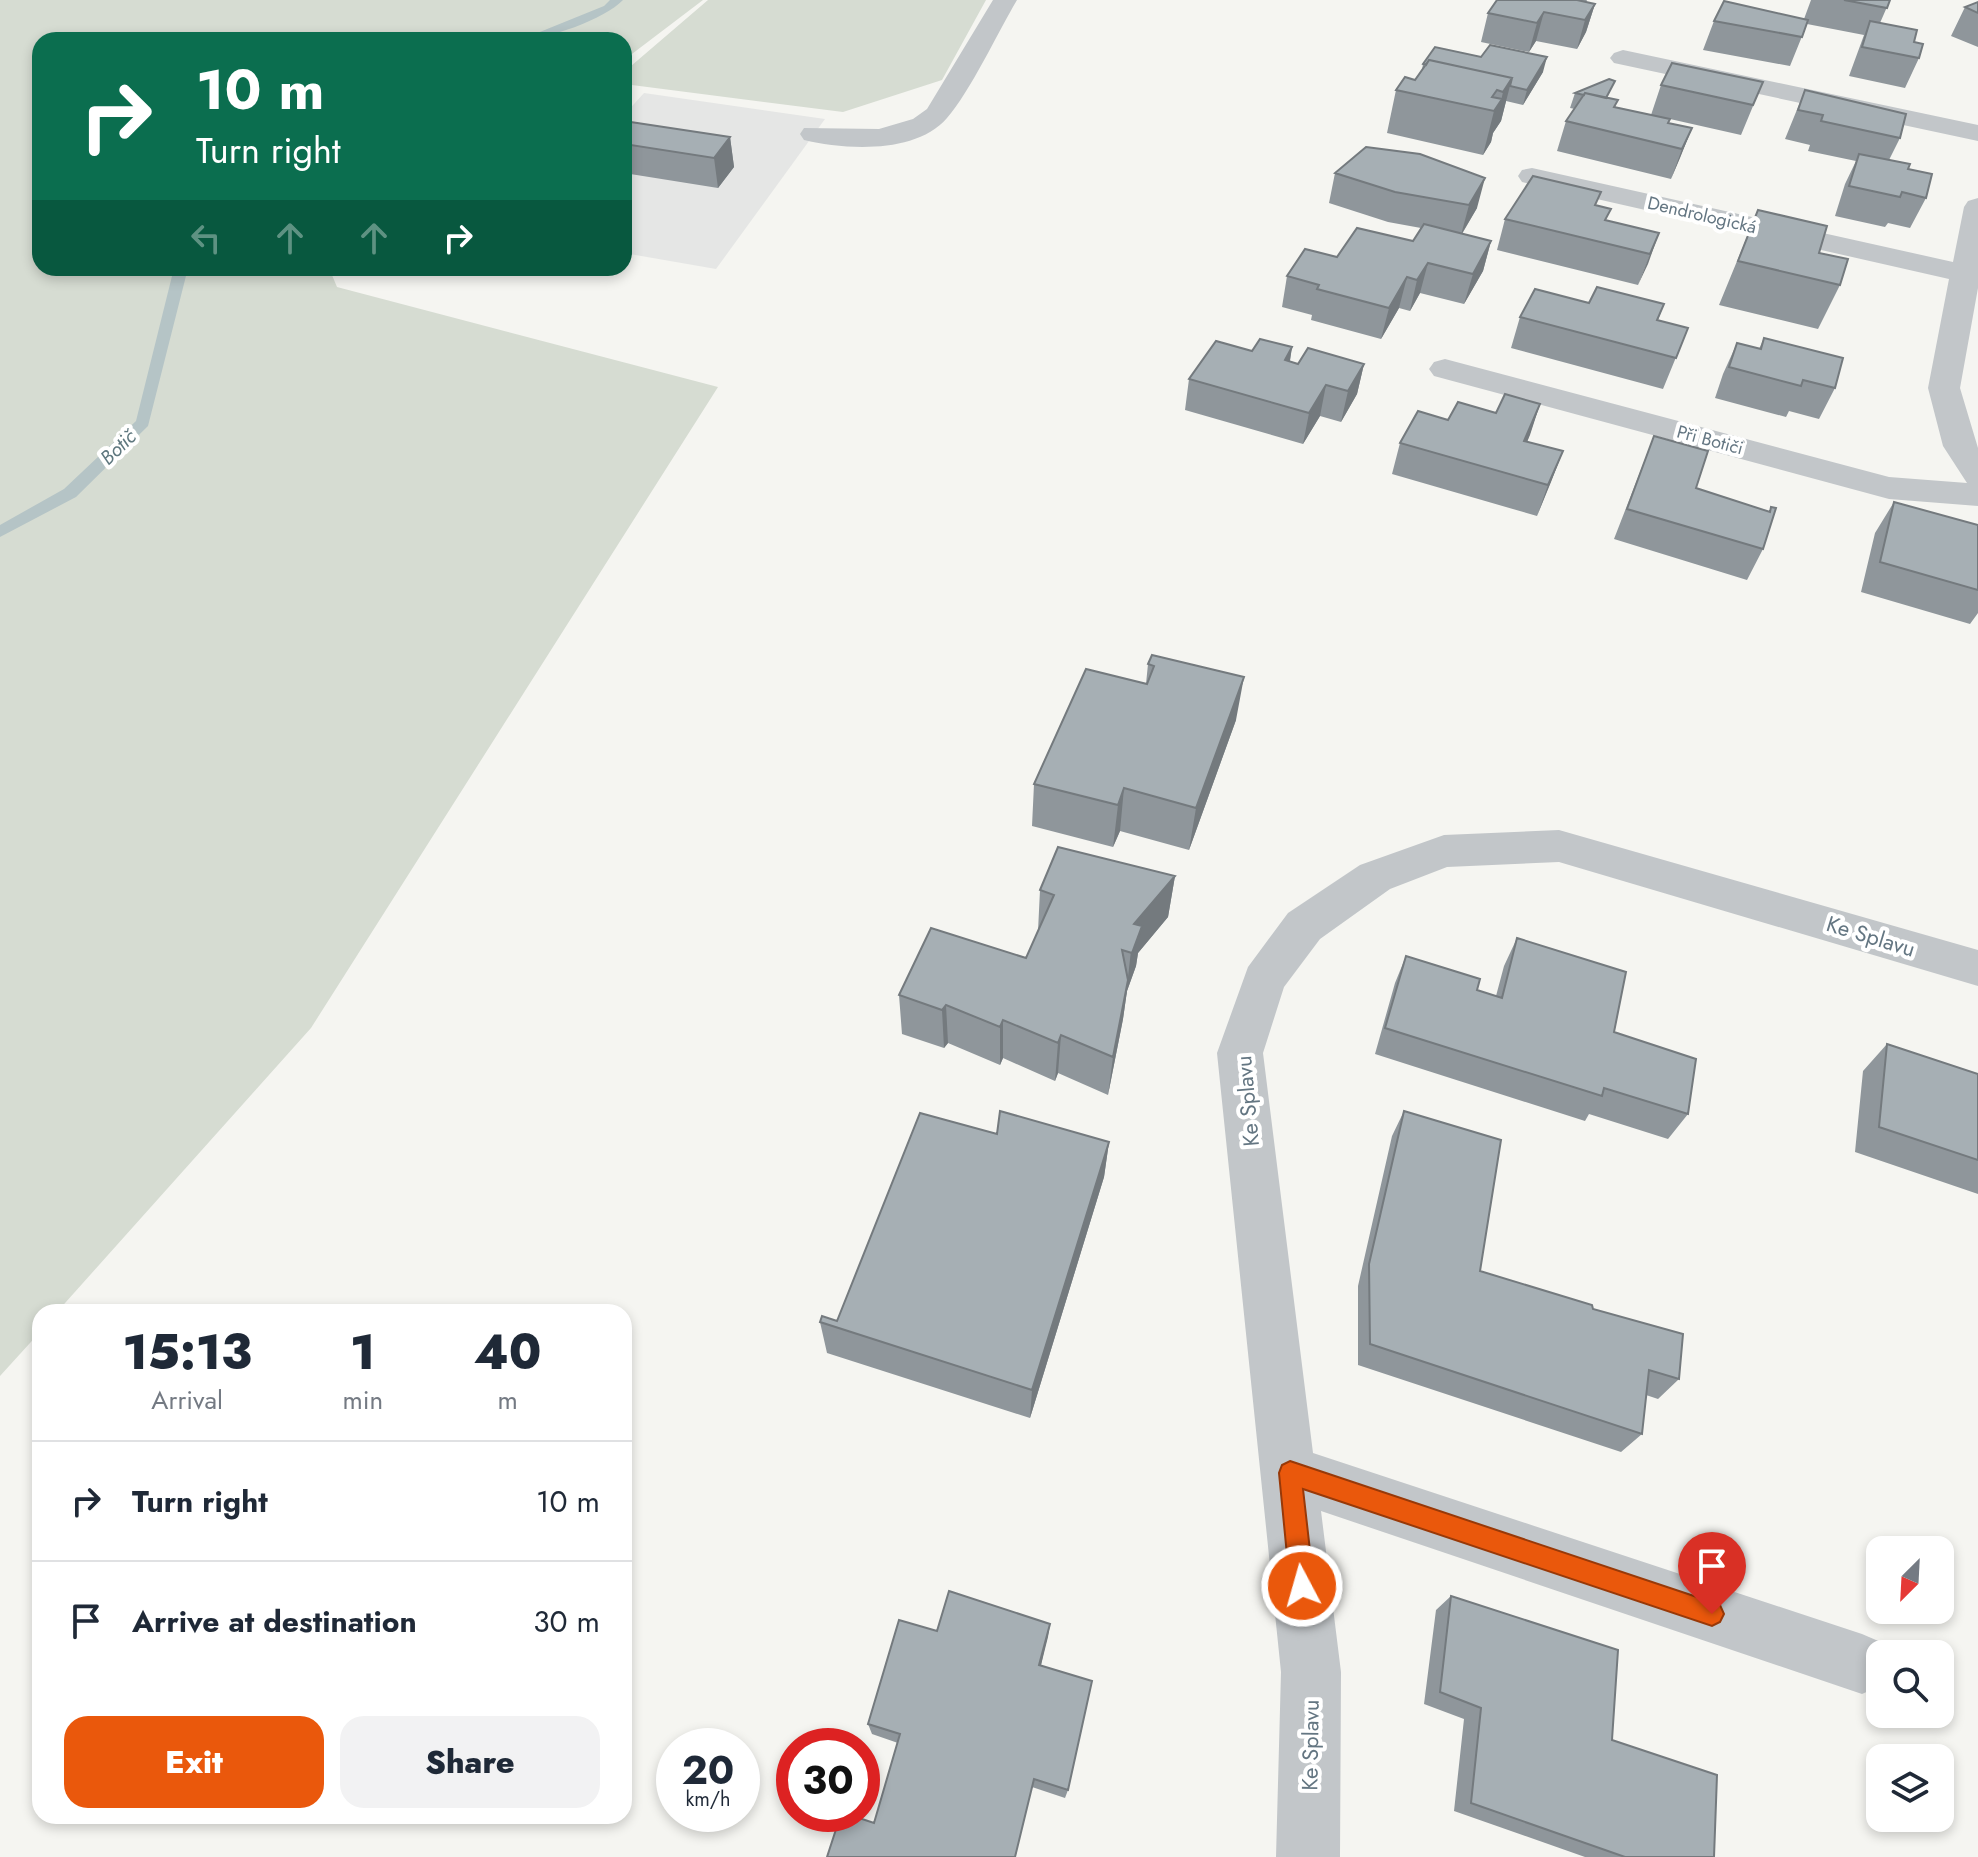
<!DOCTYPE html>
<meta charset="utf-8">
<style>
body{margin:0;font-family:Jost,sans-serif;background:#f2f2f3;color:#1f2937;height:100vh;display:flex;flex-direction:column;font-size:30px;white-space:nowrap}
*{box-sizing:border-box;margin:0}
p{font-size:26px;color:#747a83}
.icon{flex:none;width:44px;height:44px;fill:none;stroke:currentColor;stroke-width:2;stroke-linecap:round;stroke-linejoin:round}
.map{position:relative;flex:1;overflow:hidden}
.side{position:absolute;left:32px;top:1304px;width:600px;height:520px;display:flex;flex-direction:column;background:#fff;border-radius:24px;box-shadow:0 4px 12px #0003}
.side>*{flex:none}
.hud{position:absolute;left:32px;top:32px;width:600px;height:244px;border-radius:24px;box-shadow:0 4px 12px #0003;background:#0b6e4f;color:#fff;overflow:hidden}
.needle{width:52px;rotate:204deg}
.buttons{position:absolute;left:1866px;top:1536px;display:grid;gap:16px}
.buttons a{display:grid;place-items:center;width:88px;height:88px;border-radius:16px;background:#fff;box-shadow:0 4px 12px #0003;font-size:40px}
.speed{position:absolute;left:656px;top:1728px;display:flex;gap:16px;font-size:40px;font-weight:700;text-align:center}
.speed>*{display:grid;place-content:center;width:104px;height:104px;border-radius:50%;background:#fff;box-shadow:0 4px 12px #0003;line-height:1}
.speed small{font-size:20px;font-weight:400}
.speed .limit{border:12px solid #d22;background:#fff;color:#111}
.pin{position:absolute;display:grid;place-items:center;width:68px;height:68px;color:#fff;margin:-82px -34px;border-radius:50% 50% 50% 0;rotate:-45deg;box-shadow:0 0 8px #0007}
.pin .icon{rotate:45deg}
.me{position:absolute;width:88px;margin:-44px;rotate:354deg;stroke-linejoin:round;filter:drop-shadow(0 0 6px #0008)}
.turn{display:flex;align-items:center;gap:28px;height:168px;padding:0 32px;font-size:36px}
.turn .icon{width:104px;height:104px;stroke-width:2.5}
.turn b{display:block;font-size:56px;line-height:68px}
.lanes{display:flex;align-items:center;height:76px;padding:0 32px;background:#0003;justify-content:center;gap:40px;direction:ltr}
.lanes .off{opacity:.35}
.eta{display:flex;justify-content:space-evenly;align-items:center;height:136px;text-align:center}
.eta b{font-size:48px;font-weight:800;line-height:56px}
.primary-button{display:flex;gap:16px;margin-top:auto;padding:16px 32px}
.primary-button a{flex:1;height:92px;border-radius:24px;background:#ea580c;color:#fff;font-size:32px;font-weight:800;line-height:92px;text-align:center}
.primary-button a+a{background:#f2f2f3;color:#1f2937}
ul{padding:0;list-style:none}
li{display:flex;align-items:center;gap:24px;height:120px;padding:0 32px;border-top:2px solid #e0e1e3}
li div{flex:1}
li b{display:block;font-size:30px}
li em{font-style:normal}
.map>svg:first-child{display:block}
</style>
<div class="map">
<svg width="1978" height="1857" viewBox="0 0 1978 1857">
<rect width="100%" height="100%" fill="#f5f5f1"/>
<path fill="#e5e6e5" d="M644 93 825 119 716 269 624 253V115Z"/>
<path fill="#d6dcd2" d="M0 0H703L624 60V40H40V268H329L337 287 718 387 311 1028 57 1312H40V1332L0 1376Z
M708 0H986L942 80 843 112 624 84V72Z"/>
<g fill="none" stroke-linecap="round" stroke-linejoin="round">
<path fill="#b5c4c6" fill-rule="evenodd" d="M610 0H623C605 19 546 40 520 40L604 6Z
M174 268H188L148 426 76 497 0 537V525L64 489 136 421Z"/>
<path fill="#c2c6c9" fill-rule="evenodd" d="M993 0H1017C998 32 970 92 947 118 916 154 846 150 804 140L800 134 804 128 879 129 913 119 927 109Z
M1623 50 1978 125V141L1614 63 1610 58 1614 53Z
M1532 168 1953 262 1964 207 1968 201 1978 198V288L1960 388 1978 448V506L1889 499 1434 376 1429 369 1434 362 1445 359 1889 477 1967 483 1943 446 1928 388 1949 279 1522 182 1518 176 1522 170Z
M1559 830 1978 950V986L1559 862 1447 867 1390 889 1320 939 1284 987 1263 1053 1313 1453 1862 1634 1883 1643 1888 1654H1880V1686L1862 1694 1321 1511 1341 1672 1340 1857H1276L1281 1672 1217 1053 1248 967 1288 913 1360 865 1444 835Z"/>
</g>
<path fill="#8f969b" d="M1497 0H1587L1586 2 1595 4 1586 32 1577 49 1536 41 1529 52 1481 42 1488 13Z
M1811 0H1890L1880 23 1914 42 1919 58 1905 88 1849 76 1864 35 1807 24 1790 66 1703 50 1714 21 1804 19Z
M1978 2V47L1951 36 1965 7Z
M1423 64 1543 72 1523 105 1506 101 1501 121 1493 133 1491 142 1483 155 1387 133 1396 90 1415 80 1422 70Z
M1763 82 1741 135 1670 119 1668 123 1692 128 1671 179 1557 151 1566 121 1575 109 1570 108 1575 93 1608 98 1616 107 1651 115 1661 85Z
M1805 90 1900 138 1889 160 1908 169 1926 198 1910 228 1888 223 1885 227 1835 216 1845 184 1856 161 1808 151 1810 145 1785 139Z
M624 121 730 137 734 167 718 188 624 173Z
M1366 147 1477 208 1462 234 1491 241 1483 271 1464 304 1420 293 1410 311 1399 308 1381 339 1311 320 1312 315 1282 307 1287 276 1337 257 1413 241 1421 228 1388 222 1329 203 1335 173Z
M1597 205 1607 221 1659 233 1638 285 1497 250 1505 219Z
M1758 210 1840 285 1818 329 1719 305Z
M1589 303 1664 304 1658 320 1688 328 1663 389 1511 348 1520 317Z
M1764 338 1835 388 1819 419 1789 411 1786 417 1715 398 1723 374 1737 343 1759 349Z
M1292 347 1290 361 1298 364H1364L1357 394 1341 422 1320 416 1303 444 1185 410 1189 379 1252 351Z
M1540 404 1527 442 1563 451 1537 516 1392 474 1400 443 1448 420 1496 413Z
M1654 436 1696 488 1763 549 1747 580 1614 539Z
M1894 502 1978 525V613L1970 624 1861 592 1875 533Z
M1152 655 1236 720 1189 850 1120 831 1113 847 1032 826 1034 784 1146 684 1148 664Z
M1175 876 1168 917 1138 953 1136 966 1127 991 1123 1019 1108 1095 1058 1073 1055 1081 1003 1058 1000 1065 948 1043 944 1048 902 1034 899 995 1026 958 1038 931 1040 890Z
M1517 938 1614 1032 1688 1114 1668 1139 1589 1114 1585 1121 1375 1054 1395 983 1406 956 1477 990 1496 996 1504 966Z
M1887 1044 1978 1074V1194L1855 1152 1863 1071Z
M1404 1111 1480 1271 1593 1309 1679 1379 1658 1399 1646 1395 1642 1434 1621 1452 1358 1365V1286L1392 1136Z
M997 1134 1109 1142 1104 1177 1030 1418 827 1353 820 1322 837 1321Z
M1451 1596 1612 1740 1714 1857H1585L1454 1811 1464 1719 1424 1704 1436 1610Z
M1050 1624 1041 1665 1068 1790 1065 1798 1032 1787 874 1823 898 1743 872 1734 868 1724 937 1631Z"/>
<path fill="#747a7e" d="M1595 4 1586 32 1577 49 1585 20Z
M1544 12 1536 41 1529 52 1537 23Z
M1547 57 1543 72 1523 105 1527 90Z
M1512 78 1501 121 1493 133 1491 142 1483 155 1494 111 1501 101 1503 92Z
M1692 128 1680 158 1671 179 1682 149Z
M730 137 734 167 718 188 714 158Z
M1485 178 1477 208 1461 235 1469 205Z
M1659 233 1648 264 1638 285 1650 254Z
M1491 241 1483 271 1464 304 1473 274Z
M1428 263 1420 293 1410 311 1417 280Z
M1407 277 1399 308 1381 339 1389 308Z
M1292 347 1287 378 1285 360Z
M1364 364 1357 394 1341 422 1348 391Z
M1326 385 1320 416 1303 444 1309 413Z
M1540 404 1530 435 1514 472 1524 441Z
M1563 451 1551 482 1537 516 1548 485Z
M1244 677 1236 720 1189 850 1196 808Z
M1124 788 1120 831 1113 847 1118 805Z
M1175 876 1168 917 1138 953 1136 966 1127 991 1123 1019 1108 1095 1113 1057 1127 986 1134 924Z
M946 1005 948 1043 944 1048 942 1010Z
M1003 1020V1058L1000 1065V1027Z
M1061 1035 1058 1073 1055 1081 1058 1043Z
M1109 1142 1104 1177 1030 1418 1032 1390Z
M1050 1624 1048 1637 1038 1677 1039 1665Z"/>
<path fill="#a6afb4" stroke="#747a7e" stroke-width="2" d="M1497 0H1577L1595 4 1585 20 1544 12 1537 23 1488 13Z
M1844 0H1890L1887 8Z
M1724 1 1808 20 1802 37 1714 21Z
M1978 2V13L1965 7Z
M1870 21 1917 30 1914 42 1923 44 1919 58 1862 47Z
M1490 45 1547 57 1527 90 1510 86 1512 78 1429 60 1426 65 1423 64 1435 47 1481 57Z
M1429 60 1512 78 1503 92 1497 90 1492 97 1502 99 1494 111 1396 90 1405 77 1415 80Z
M1672 63 1763 82 1753 105 1661 85Z
M1609 79 1615 81 1606 98 1585 93 1584 95 1575 93Z
M1805 90 1906 114 1900 138 1821 121 1823 115 1798 110Z
M1585 93 1618 100 1614 107 1670 119 1668 123 1692 128 1682 149 1566 121Z
M624 121 730 137 714 158 624 144Z
M1366 147 1420 154 1485 178 1469 205 1395 192 1335 173Z
M1859 154 1910 164 1908 169 1932 174 1926 198 1902 192 1900 197 1849 186Z
M1533 176 1601 192 1595 205 1611 209 1605 220 1659 233 1650 254 1505 219Z
M1758 210 1827 226 1819 253 1848 259 1840 285 1738 261Z
M1424 224 1491 241 1473 274 1428 263 1417 280 1407 277 1389 308 1317 289 1319 285 1287 276 1305 249 1337 257 1357 228 1413 241Z
M1597 287 1664 304 1657 320 1688 328 1676 358 1520 317 1535 289 1589 303Z
M1764 338 1843 358 1835 388 1803 380 1801 386 1729 367 1737 343 1761 349Z
M1260 339 1292 347 1285 360 1298 364 1308 348 1364 364 1348 391 1326 385 1309 413 1189 379 1216 341 1252 351Z
M1505 394 1540 404 1524 441 1563 451 1548 485 1400 443 1418 411 1448 420 1458 402 1496 413Z
M1654 436 1708 451 1696 488 1770 512 1771 507 1776 508 1763 549 1627 509Z
M1894 502 1978 525V590L1880 562Z
M1152 655 1244 677 1196 808 1124 788 1118 805 1034 784 1086 669 1147 684 1154 666 1148 664Z
M1058 847 1175 876 1134 924 1142 926 1132 953 1122 950 1128 980 1113 1057 1061 1035 1058 1043 1003 1020 1000 1027 946 1005 942 1010 899 995 931 928 1026 958 1054 895 1040 890Z
M1517 938 1626 972 1614 1032 1696 1059 1688 1114 1604 1088 1602 1096 1385 1028 1406 956 1480 979 1477 990 1502 998Z
M1887 1044 1978 1074V1160L1879 1127Z
M1000 1111 1109 1142 1032 1390 820 1322 822 1316 837 1321 920 1113 997 1134Z
M1404 1111 1501 1140 1480 1271 1592 1305 1593 1309 1683 1334 1679 1379 1649 1370 1642 1434 1370 1344 1369 1264Z
M949 1591 1050 1624 1039 1665 1092 1681 1068 1790 1034 1779 1015 1857H827L841 1814H847L874 1823 900 1734 868 1724 899 1620 937 1631Z
M1451 1596 1618 1650 1612 1740 1717 1775 1714 1857H1625L1471 1803 1481 1708 1440 1692Z"/>
<path fill="#ea580c" stroke="#983908" stroke-width="2" d="M1290 1461 1712 1602 1720 1605 1724 1614 1720 1622 1712 1626 1303 1489 1314 1586 1311 1595 1302 1598 1294 1595 1290 1586 1279 1473 1282 1465Z"/>
<g text-anchor="middle" stroke-width="8" stroke-linejoin="round" paint-order="stroke">
<g font-size="18" fill="#647682" stroke="#fff">
<text transform="translate(1702 215) rotate(13)" y="6">Dendrologická</text>
<text transform="translate(1710 440) rotate(15)" y="6">Při Botiči</text>
</g>
<g font-size="20" font-style="italic" fill="#5f787f" stroke="#fff">
<text transform="translate(118 447) rotate(-44)" y="7">Botič</text>
</g>
<g font-size="22" fill="#647682" stroke="#fff">
<text transform="translate(1871 936) rotate(17)" y="8">Ke Splavu</text>
<text transform="translate(1247 1101) rotate(-95)" y="8">Ke Splavu</text>
<text transform="translate(1310 1745) rotate(-89)" y="8">Ke Splavu</text>
</g>
</g>
</svg>
<div class="buttons">
<a><svg class="needle" viewBox="-14 -14 28 28"><path d="M0-13l5 13h-10z" fill="#e53935"/><path d="M0 13l5-13h-10z" fill="#747a83"/></svg></a>
<a><svg class="icon" aria-label="search" viewBox="0 0 24 24"><circle cx="10" cy="10" r="6"/><path d="M15 15l6 6"/></svg></a>
<a><svg class="icon" aria-label="layers" viewBox="0 0 24 24"><path d="M12 4l9 5-9 5-9-5zM3 14l9 5 9-5"/></svg></a>
</div>
<div class="speed"><div>20<small>km/h</small></div><div class="limit">30</div></div>
<div class="pin" style="left:1712px;top:1614px;background:#d93025"><svg class="icon" aria-label="arrive" viewBox="0 0 24 24"><path d="M6 21V4h12l-3 4 3 4H6"/></svg></div>
<svg class="me" style="left:1302px;top:1586px" viewBox="-20 -20 40 40"><circle r="17" fill="#ea580c" stroke="#fff" stroke-width="3"/><path d="M0-11L8 9 0 5-8 9z" fill="#fff"/></svg>
<div class="hud">
<div class="turn"><svg class="icon" aria-label="right" viewBox="0 0 24 24"><path d="M7 20v-9h11M14 6l5 5-5 5"/></svg><div><b>10 m</b>Turn right</div></div>
<div class="lanes"><svg class="icon off" aria-label="left" viewBox="0 0 24 24"><path d="M17 20v-9H6M10 6l-5 5 5 5"/></svg><svg class="icon off" aria-label="ahead" viewBox="0 0 24 24"><path d="M12 20V5M6 11l6-6 6 6"/></svg><svg class="icon off" aria-label="ahead" viewBox="0 0 24 24"><path d="M12 20V5M6 11l6-6 6 6"/></svg><svg class="icon" aria-label="right" viewBox="0 0 24 24"><path d="M7 20v-9h11M14 6l5 5-5 5"/></svg></div>
</div>
<section class="side">
<div class="eta">
<div><b>15:13</b><p>Arrival</p></div>
<div><b>1</b><p>min</p></div>
<div><b>40</b><p>m</p></div>
</div>
<ul>
<li><svg class="icon" aria-label="right" viewBox="0 0 24 24"><path d="M7 20v-9h11M14 6l5 5-5 5"/></svg><div><b>Turn right</b></div><em>10 m</em></li>
<li><svg class="icon" aria-label="arrive" viewBox="0 0 24 24"><path d="M6 21V4h12l-3 4 3 4H6"/></svg><div><b>Arrive at destination</b></div><em>30 m</em></li>
</ul>
<div class="primary-button"><a>Exit</a><a>Share</a></div>
</section>
</div>
